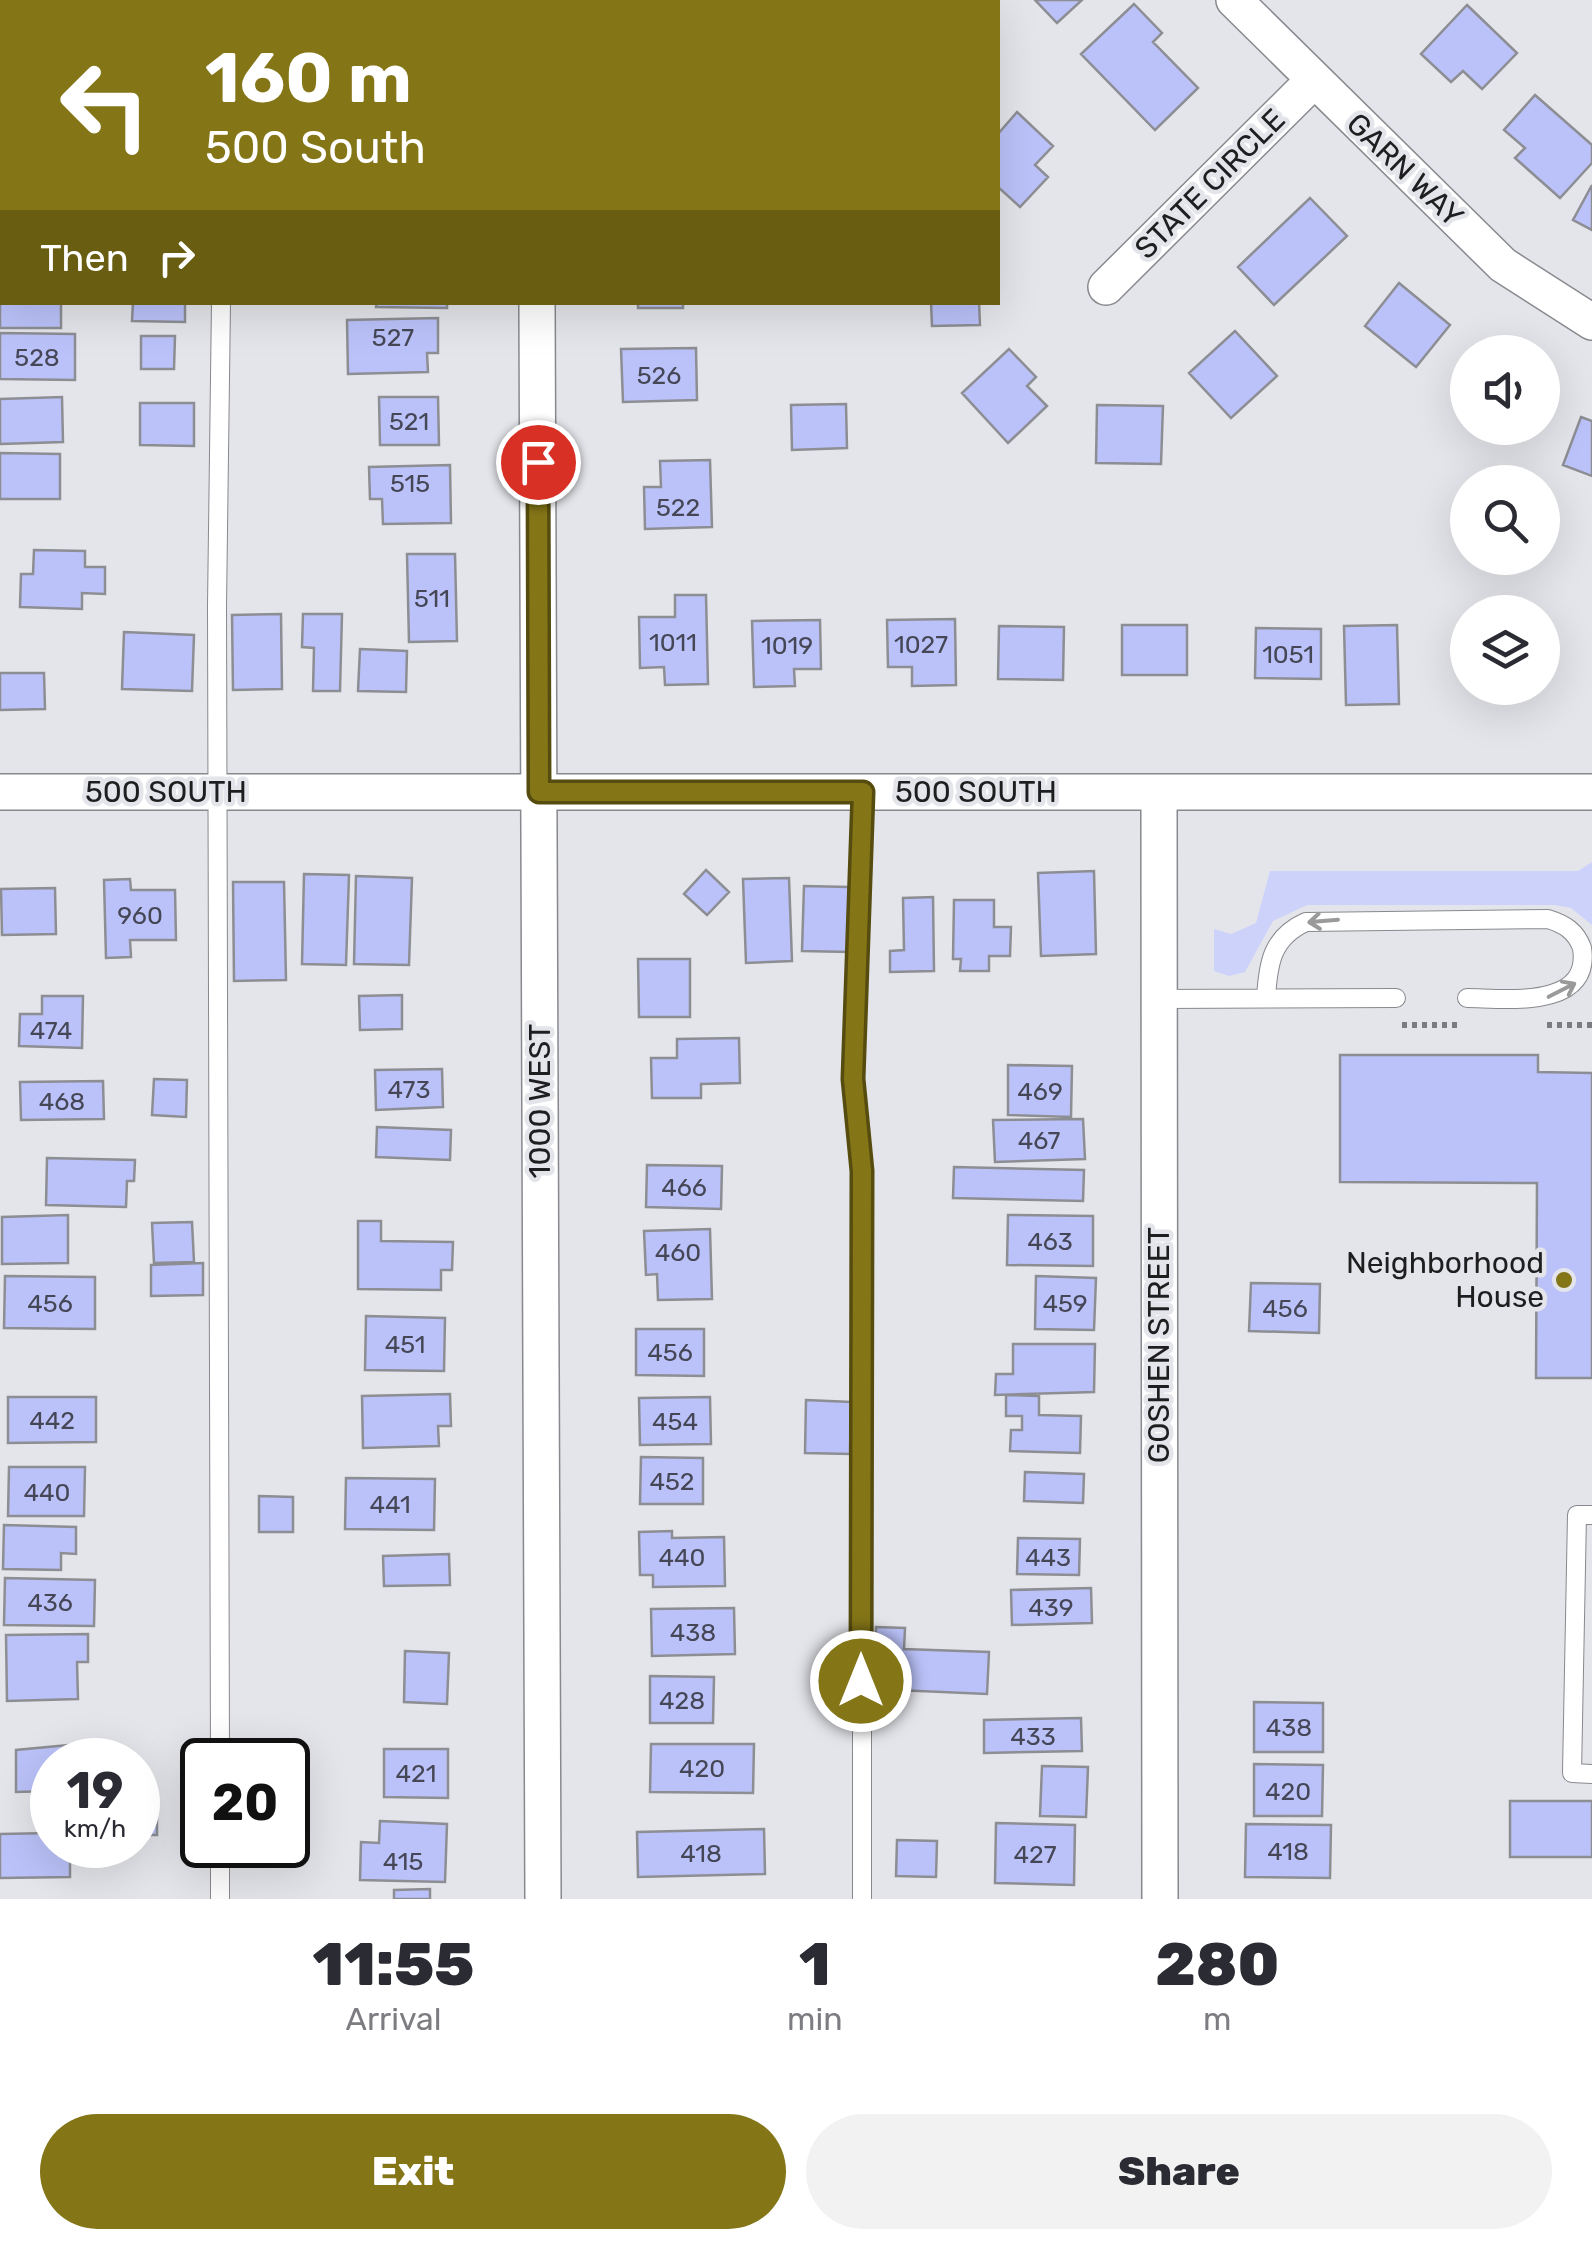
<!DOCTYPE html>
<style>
body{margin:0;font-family:Rubik,sans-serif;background:#f2f2f3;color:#2b2b33;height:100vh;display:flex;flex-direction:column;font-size:38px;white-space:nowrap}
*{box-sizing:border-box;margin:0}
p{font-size:32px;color:#7c7c81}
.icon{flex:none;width:55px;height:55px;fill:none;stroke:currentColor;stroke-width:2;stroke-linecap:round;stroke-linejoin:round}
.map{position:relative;height:1899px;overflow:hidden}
.drawer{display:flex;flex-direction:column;background:#fff;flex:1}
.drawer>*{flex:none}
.top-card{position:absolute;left:0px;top:0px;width:1000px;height:305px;box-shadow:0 10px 40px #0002;background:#847517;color:#fff;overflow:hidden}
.fabs{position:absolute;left:1450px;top:335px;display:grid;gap:20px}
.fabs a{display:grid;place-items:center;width:110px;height:110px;border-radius:50%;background:#fff;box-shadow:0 10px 40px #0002;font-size:50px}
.speed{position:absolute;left:30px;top:1738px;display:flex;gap:20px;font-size:50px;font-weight:700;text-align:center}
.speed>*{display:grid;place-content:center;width:130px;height:130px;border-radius:50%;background:#fff;box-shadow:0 10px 40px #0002;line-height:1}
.speed small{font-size:25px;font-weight:400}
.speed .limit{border:5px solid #111;border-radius:15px;background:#fff;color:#111}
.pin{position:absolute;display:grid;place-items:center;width:85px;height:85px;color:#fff;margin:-42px;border:5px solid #fff;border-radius:50%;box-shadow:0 2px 10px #0007}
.me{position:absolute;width:110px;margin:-55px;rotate:0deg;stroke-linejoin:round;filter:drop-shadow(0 0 8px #0008)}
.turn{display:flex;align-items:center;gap:35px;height:210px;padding:0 40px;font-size:45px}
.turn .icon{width:130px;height:130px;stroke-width:2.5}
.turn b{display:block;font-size:70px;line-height:85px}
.then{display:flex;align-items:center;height:95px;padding:0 40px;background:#0003;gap:20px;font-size:38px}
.eta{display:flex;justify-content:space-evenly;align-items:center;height:170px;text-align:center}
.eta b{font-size:60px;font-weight:800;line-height:70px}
.button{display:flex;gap:20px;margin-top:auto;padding:20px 40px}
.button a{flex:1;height:115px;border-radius:60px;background:#847517;color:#fff;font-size:40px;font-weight:800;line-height:115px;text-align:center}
.button a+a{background:#f2f2f3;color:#2b2b33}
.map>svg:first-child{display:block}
</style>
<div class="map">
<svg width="1592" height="1899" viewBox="0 0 1592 1899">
<rect width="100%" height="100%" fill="#e4e5ea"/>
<path fill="#cdd2fb" d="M1592 862V925L1571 908 1555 905H1307L1273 921 1245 972 1229 976 1214 971V929L1231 934 1256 923 1270 871H1578Z"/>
<path fill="#bbc2f9" stroke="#8d8e93" stroke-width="2.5" d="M351 0H436L351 2Z
M1035 0H1082L1057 23Z
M1134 4 1162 33 1153 42 1198 88 1155 130 1081 54Z
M1467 5 1517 53 1482 89 1463 71 1451 82 1421 54Z
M1535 95 1592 145V163L1560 198 1515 158 1525 148 1504 130Z
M1017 112 1053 146 1035 165 1048 177 1020 207 998 187V134Z
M1592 185V230L1573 220Z
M1310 198 1347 236 1274 305 1238 267Z
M0 281 2 302H61V328H0Z
M1399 283 1450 325 1416 367 1365 326Z
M133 302H185V322L132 321Z
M377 302H447V308L376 307Z
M638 302H683V308H638Z
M931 302H979L980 325 932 326Z
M438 318V353H427L428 372 348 374 347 320Z
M1235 331 1277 376 1231 418 1189 373Z
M0 333 75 334V380L0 379Z
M141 336H175L174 369H141Z
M696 348 697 400 623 402 621 349Z
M1009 349 1036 377 1027 386 1047 406 1008 443 962 393Z
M62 397 63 442 0 444V399Z
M379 397H438L439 445H380Z
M140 403H194V446L140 445Z
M846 404 847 448 792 450 791 405Z
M1097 405 1163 406 1161 464 1096 463Z
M1581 417 1592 421V476L1563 465Z
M0 453 60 454V499H0Z
M710 460 712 527 645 529 644 487H661L660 461Z
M450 465 451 523 383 524 382 499H370L369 467Z
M34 550 85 551V567H105V594L82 593V609L20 607 21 574H33Z
M407 554H455L457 641 409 642Z
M675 595H706L708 684 665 685 664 667 640 668 639 617H675Z
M281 614 282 689 233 690 232 615Z
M303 614H342L340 691H313L314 648 302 647Z
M955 619 956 685 912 686V667H888L887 620Z
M820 620 821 669H794L795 686 754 687 752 621Z
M1122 625H1187V675H1122Z
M1397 625 1399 704 1346 705 1344 626Z
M999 626 1064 627 1063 680 998 679Z
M1256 628 1321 629V679L1255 678Z
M124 632 194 635 192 691 122 689Z
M360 649 407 651 406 692 358 691Z
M0 673H44L45 709 0 710Z
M706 870 729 892 707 915 684 894Z
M1094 871 1096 954 1041 956 1038 873Z
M304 874 349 875 346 965 302 964Z
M356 876 412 878 409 965 354 964Z
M789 878 792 961 746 963 743 879Z
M130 879 131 890H175L176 940H130L131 957 106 958 104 880Z
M233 882H284L286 980 234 981Z
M804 886 849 887V952L802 951Z
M55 888 56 934 2 935 1 889Z
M933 897 934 971 890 972V951L904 950 903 898Z
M954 900H994V927H1011L1010 956H989V971H960L961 959H953Z
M638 959H690V1017H639Z
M402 995V1029L360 1030 359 996Z
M42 996H83L82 1048 19 1046 20 1014H42Z
M739 1038 740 1083 701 1084V1098H652L651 1058H677V1039Z
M1340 1055H1538V1072L1592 1073V1378H1536L1537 1183 1340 1182Z
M1008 1065 1072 1066 1071 1117 1008 1115Z
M442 1069 443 1107 376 1110 375 1070Z
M154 1079 187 1080 186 1117 152 1115Z
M103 1081 104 1119 21 1120 20 1082Z
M1083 1119 1085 1159 995 1162 993 1120Z
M377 1127 451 1130 450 1160 376 1157Z
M47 1158 135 1160 134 1181H127L126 1207 46 1205Z
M647 1165 722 1166 721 1209 646 1207Z
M954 1167 1084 1170 1083 1201 953 1198Z
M68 1215V1263L2 1264V1217Z
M1008 1215 1093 1216V1266L1007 1265Z
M358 1221H381V1241L453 1242 452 1270H441V1290L358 1289Z
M192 1222 194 1262 154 1263 152 1223Z
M710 1229 712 1299 658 1300 657 1274 646 1275 644 1231Z
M203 1263V1295L151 1296V1265Z
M5 1276 95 1277V1329L4 1328Z
M1036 1276 1096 1278 1094 1330 1035 1329Z
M1251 1283 1320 1284 1319 1333 1249 1331Z
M366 1316 445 1318 444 1371 365 1370Z
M636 1329H704V1376L636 1375Z
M1013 1344H1095L1094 1392 995 1395 996 1374H1013Z
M450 1394 451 1426H438L439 1446 363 1448 362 1396Z
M1006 1395 1039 1396V1415L1081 1416 1080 1453 1010 1451 1011 1430H1022V1416H1006Z
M8 1397H96V1442L8 1443Z
M710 1397 711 1444 640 1445 639 1398Z
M806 1400 851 1402 850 1454 805 1453Z
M641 1457 703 1458V1504H640Z
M9 1467H85L84 1516H8Z
M1025 1472 1084 1474 1083 1503 1024 1501Z
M346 1478 435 1479 434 1530 345 1529Z
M259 1496 293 1497V1532H259Z
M4 1525 76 1527V1554L61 1553V1570L3 1569Z
M672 1531V1538L724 1537 725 1586 653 1587V1575H640L639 1532Z
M1018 1538 1080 1539 1079 1575 1017 1574Z
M449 1554 450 1585 384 1586 383 1556Z
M5 1578 95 1580 94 1626 4 1625Z
M1091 1588 1092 1623 1012 1625 1011 1590Z
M734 1608 735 1654 652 1656 651 1609Z
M876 1627 905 1628 904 1649 989 1652 987 1694 874 1689Z
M88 1634V1662H77L78 1699 7 1701 6 1635Z
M405 1651 449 1653 447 1704 404 1702Z
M650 1676 714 1677 713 1723H650Z
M1254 1702 1323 1703V1752H1254Z
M1081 1718 1082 1751 984 1753V1720Z
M100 1742 101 1760H52V1791L16 1792V1750Z
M651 1744H754L753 1793 650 1792Z
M384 1749H448V1798L384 1797Z
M1254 1764 1323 1765 1322 1816H1254Z
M1042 1766 1088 1767 1086 1817 1040 1816Z
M138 1800H157V1835H138Z
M1510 1801H1592V1857H1510Z
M380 1821 447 1824 445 1882 360 1880 361 1842 379 1843Z
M996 1823 1075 1825 1074 1885 995 1883Z
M1246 1824 1331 1825 1330 1878 1245 1877Z
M764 1829 765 1874 638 1877 637 1832Z
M52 1833V1845H70V1877L0 1878V1834Z
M897 1840 937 1841 936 1877 896 1876Z
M430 1889V1899H394V1890Z"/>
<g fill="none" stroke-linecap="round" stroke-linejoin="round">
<defs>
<path id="lane" d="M222 2V0
M1266 998C1268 963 1272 937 1306 922L1548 919C1564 924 1576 931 1582 948 1592 1011 1501 998 1467 998
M1159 999 1396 998
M1592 1515H1577L1572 1773 1592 1774
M220 1760 217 606 221 302
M220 1899V1845
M862 1899V1171L853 1079 863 792"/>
<path id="street" d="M536 0V2
M1234 0 1503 265 1592 322
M1106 287 1314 80
M537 302 543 1899
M0 792H1592
M1159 792 1160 1899"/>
</defs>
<use href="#lane" stroke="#88898e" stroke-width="20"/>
<use href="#street" stroke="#88898e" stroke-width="38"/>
<path stroke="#7c7c80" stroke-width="6" stroke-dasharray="5 5" stroke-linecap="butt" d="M1402 1025H1460
M1547 1025H1592"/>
<use href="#lane" stroke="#fff" stroke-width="18"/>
<use href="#street" stroke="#fff" stroke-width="35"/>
</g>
<defs><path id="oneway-shaft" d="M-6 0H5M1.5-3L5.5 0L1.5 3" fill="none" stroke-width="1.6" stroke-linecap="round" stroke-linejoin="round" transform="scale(2.5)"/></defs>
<g stroke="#9a9a9b">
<use href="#oneway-shaft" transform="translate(1323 921) rotate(175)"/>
<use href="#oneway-shaft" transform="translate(1562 990) rotate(-27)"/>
</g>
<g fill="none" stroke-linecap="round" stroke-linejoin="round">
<defs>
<path id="route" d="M538 462 539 792H863L853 1079 862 1171 861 1681"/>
</defs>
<use href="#route" stroke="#564c0f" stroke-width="25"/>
<use href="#route" stroke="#847517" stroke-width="18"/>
</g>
<circle fill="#847517" stroke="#e4e5ea" stroke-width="4" cx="1564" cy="1280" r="10"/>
<g text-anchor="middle" stroke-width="9" stroke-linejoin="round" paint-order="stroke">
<g font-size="25" fill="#454756">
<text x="393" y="346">527</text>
<text x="37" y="366">528</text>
<text x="659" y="384">526</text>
<text x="409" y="430">521</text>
<text x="410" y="492">515</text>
<text x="678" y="516">522</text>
<text x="432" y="607">511</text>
<text x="673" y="651">1011</text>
<text x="921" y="653">1027</text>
<text x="787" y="654">1019</text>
<text x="1288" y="663">1051</text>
<text x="140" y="924">960</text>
<text x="51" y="1039">474</text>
<text x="409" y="1098">473</text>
<text x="1040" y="1100">469</text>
<text x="62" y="1110">468</text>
<text x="1039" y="1149">467</text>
<text x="684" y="1196">466</text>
<text x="1050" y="1250">463</text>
<text x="678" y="1261">460</text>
<text x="50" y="1312">456</text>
<text x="1065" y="1312">459</text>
<text x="1285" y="1317">456</text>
<text x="405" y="1353">451</text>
<text x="670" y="1361">456</text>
<text x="52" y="1429">442</text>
<text x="675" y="1430">454</text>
<text x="672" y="1490">452</text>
<text x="47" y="1501">440</text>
<text x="390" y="1513">441</text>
<text x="682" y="1566">440</text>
<text x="1048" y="1566">443</text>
<text x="50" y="1611">436</text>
<text x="1051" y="1616">439</text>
<text x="693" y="1641">438</text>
<text x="682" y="1709">428</text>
<text x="1289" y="1736">438</text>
<text x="1033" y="1745">433</text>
<text x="702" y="1777">420</text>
<text x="416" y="1782">421</text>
<text x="1288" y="1800">420</text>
<text x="1288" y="1860">418</text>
<text x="701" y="1862">418</text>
<text x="1035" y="1863">427</text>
<text x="403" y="1870">415</text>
</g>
<g font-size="30" fill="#1e1e20" stroke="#e4e5ea">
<text transform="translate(1405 170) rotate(44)" y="10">GARN WAY</text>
<text transform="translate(1210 184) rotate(-45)" y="10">STATE CIRCLE</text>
<text x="166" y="802">500 SOUTH</text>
<text x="976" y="802">500 SOUTH</text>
<text transform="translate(540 1101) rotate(-90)" y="10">1000 WEST</text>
<text transform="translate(1159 1345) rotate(-90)" y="10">GOSHEN STREET</text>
</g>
<g font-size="30" fill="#1e1e20" stroke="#e4e5ea" text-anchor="end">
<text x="1544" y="1273">Neighborhood<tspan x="1544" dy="34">House</tspan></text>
</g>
</g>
</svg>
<div class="fabs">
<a><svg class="icon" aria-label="sound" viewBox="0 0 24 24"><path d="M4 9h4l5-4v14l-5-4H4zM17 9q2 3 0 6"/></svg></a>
<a><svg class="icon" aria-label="search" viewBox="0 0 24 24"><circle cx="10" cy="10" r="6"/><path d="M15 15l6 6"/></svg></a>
<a><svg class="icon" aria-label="layers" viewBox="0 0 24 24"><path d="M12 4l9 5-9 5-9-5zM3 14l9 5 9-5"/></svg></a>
</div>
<div class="speed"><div>19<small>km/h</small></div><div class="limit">20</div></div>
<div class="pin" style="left:538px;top:462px;background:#d93025"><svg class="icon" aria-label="arrive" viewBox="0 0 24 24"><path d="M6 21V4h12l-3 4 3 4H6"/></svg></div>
<svg class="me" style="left:861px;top:1681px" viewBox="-20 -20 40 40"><circle r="17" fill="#847517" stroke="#fff" stroke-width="3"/><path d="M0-11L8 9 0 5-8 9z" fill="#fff"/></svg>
<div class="top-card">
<div class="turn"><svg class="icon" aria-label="left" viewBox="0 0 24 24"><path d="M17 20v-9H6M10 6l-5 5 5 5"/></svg><div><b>160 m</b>500 South</div></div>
<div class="then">Then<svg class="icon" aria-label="right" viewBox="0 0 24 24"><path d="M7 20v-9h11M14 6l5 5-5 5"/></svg></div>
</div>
</div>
<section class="drawer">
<div class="eta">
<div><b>11:55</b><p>Arrival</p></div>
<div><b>1</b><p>min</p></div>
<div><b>280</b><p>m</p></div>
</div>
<div class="button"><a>Exit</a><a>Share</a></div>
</section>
